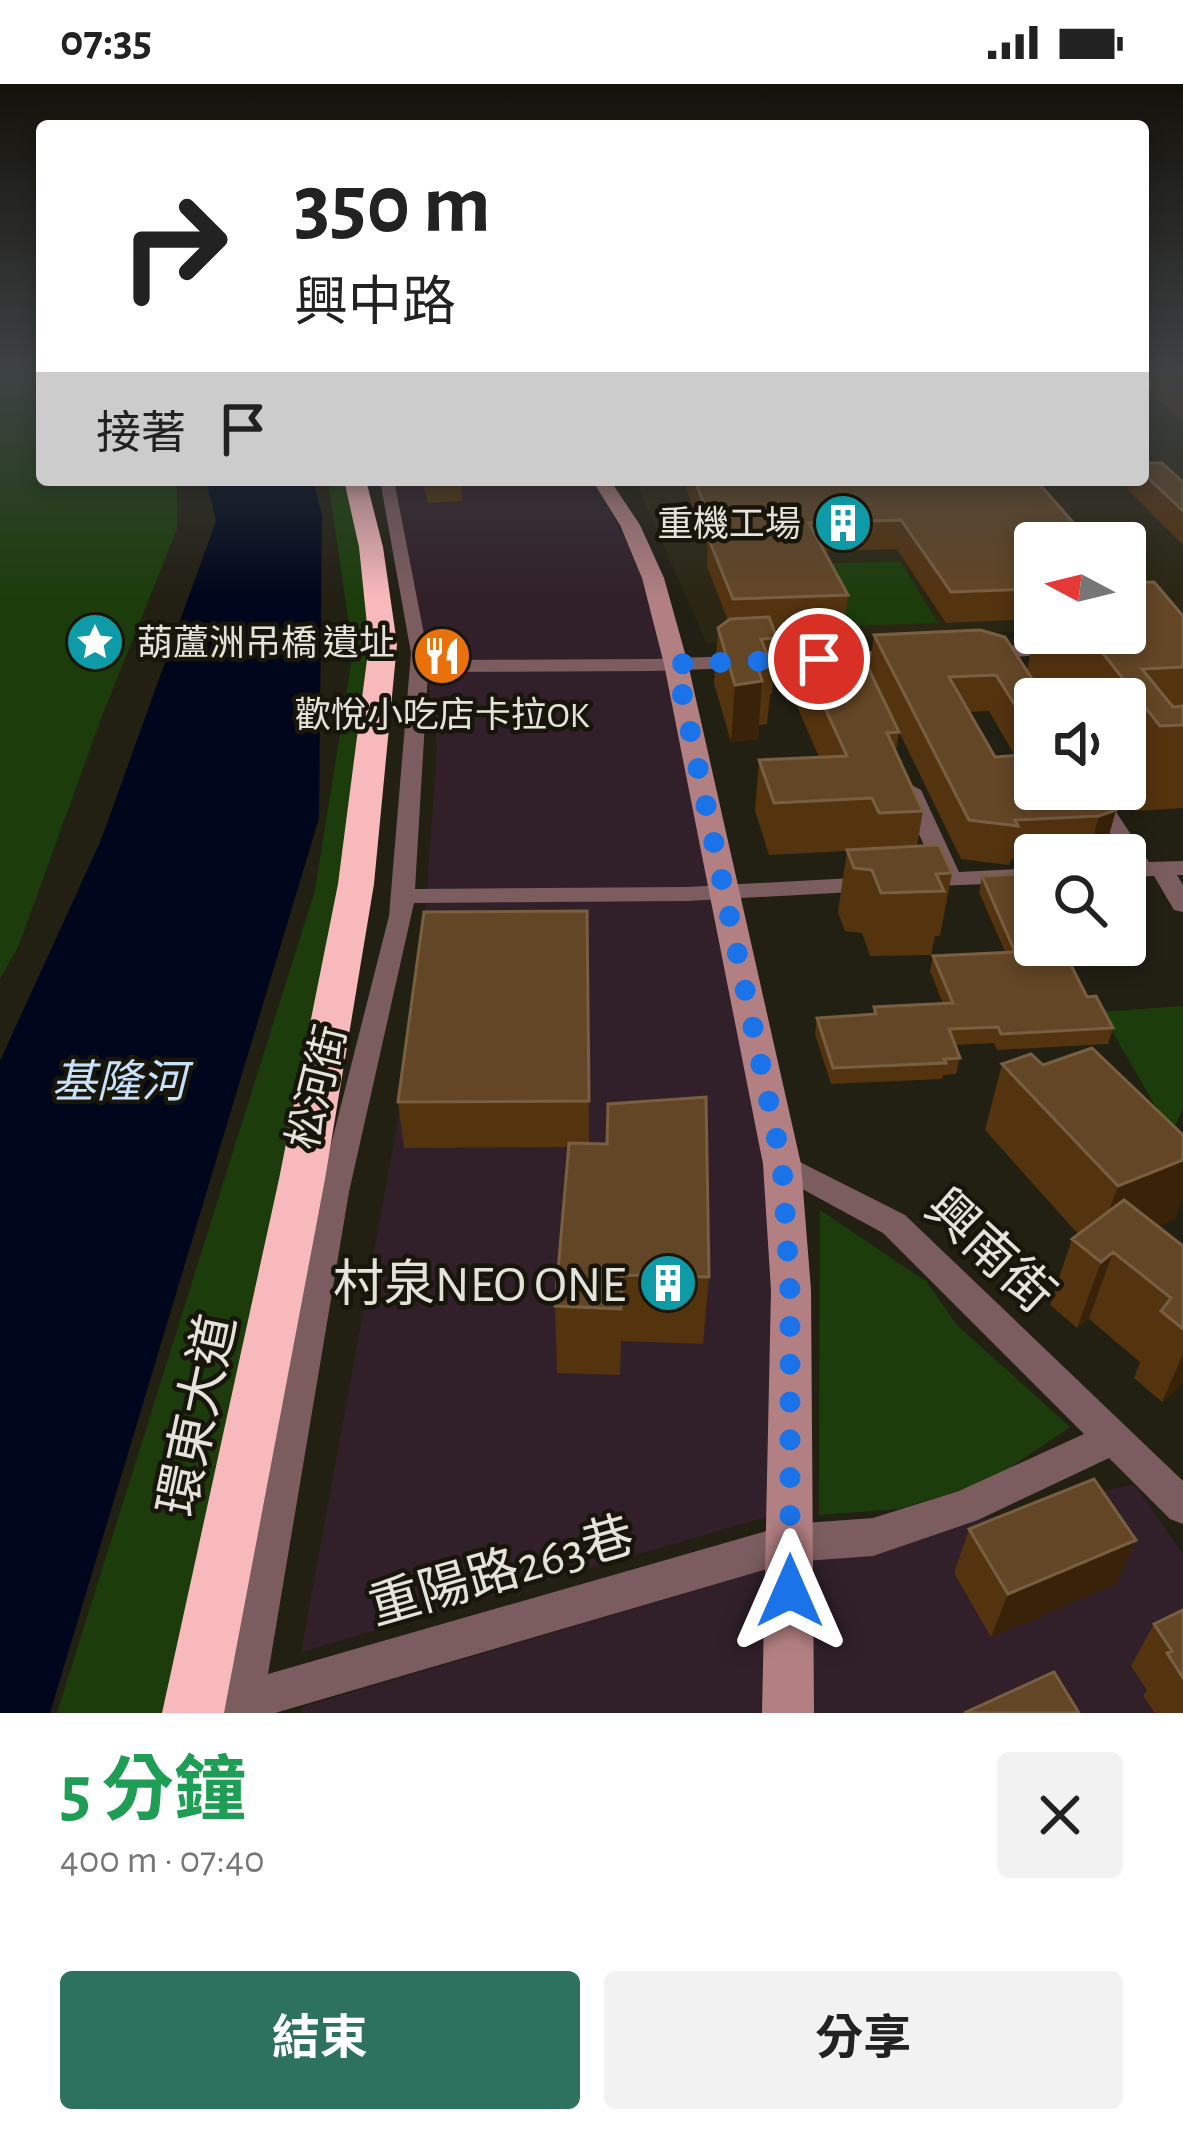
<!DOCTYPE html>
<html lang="zh-TW">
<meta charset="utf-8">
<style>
body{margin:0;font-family:"Alegreya Sans","Noto Sans TC",sans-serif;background:#f2f2f2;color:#222;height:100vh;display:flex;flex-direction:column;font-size:45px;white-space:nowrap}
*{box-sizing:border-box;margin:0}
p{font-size:39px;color:#767676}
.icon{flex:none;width:66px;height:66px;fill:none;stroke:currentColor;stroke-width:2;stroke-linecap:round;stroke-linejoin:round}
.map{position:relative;height:1629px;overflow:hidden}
.drawer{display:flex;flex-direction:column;background:#fff;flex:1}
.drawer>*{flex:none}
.top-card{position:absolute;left:36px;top:36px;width:1113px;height:366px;border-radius:12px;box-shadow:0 6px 18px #0003;background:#fff;color:#222;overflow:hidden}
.needle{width:78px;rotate:277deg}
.fabs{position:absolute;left:1014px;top:438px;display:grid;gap:24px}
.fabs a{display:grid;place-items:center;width:132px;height:132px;border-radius:12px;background:#fff;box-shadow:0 6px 18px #0003;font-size:60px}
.pin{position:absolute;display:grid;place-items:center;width:102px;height:102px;color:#fff;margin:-51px;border:6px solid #fff;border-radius:50%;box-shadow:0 3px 12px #0007}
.me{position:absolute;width:132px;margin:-66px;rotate:0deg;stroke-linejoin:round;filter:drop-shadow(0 0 9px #0008)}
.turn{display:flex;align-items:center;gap:42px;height:252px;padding:0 60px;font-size:54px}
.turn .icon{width:156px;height:156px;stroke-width:2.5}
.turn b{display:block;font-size:84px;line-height:102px}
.then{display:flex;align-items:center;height:114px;padding:0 60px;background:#0003;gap:24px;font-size:45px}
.round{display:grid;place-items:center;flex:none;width:126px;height:126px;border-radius:12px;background:#f2f2f2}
.headline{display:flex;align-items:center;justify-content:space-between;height:204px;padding:0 60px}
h1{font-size:72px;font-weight:700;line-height:90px;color:#1e9e55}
.action{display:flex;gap:24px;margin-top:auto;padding:24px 60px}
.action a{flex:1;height:138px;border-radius:12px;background:#2d725d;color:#fff;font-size:48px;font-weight:700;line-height:138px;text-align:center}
.action a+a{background:#f2f2f2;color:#222}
.status{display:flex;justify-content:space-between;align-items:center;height:84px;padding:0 60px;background:#fff;direction:ltr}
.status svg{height:33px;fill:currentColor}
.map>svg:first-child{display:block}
</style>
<div class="status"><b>07:35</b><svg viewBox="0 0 49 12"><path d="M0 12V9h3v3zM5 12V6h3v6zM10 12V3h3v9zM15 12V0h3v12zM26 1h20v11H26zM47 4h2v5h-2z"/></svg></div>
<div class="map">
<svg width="1183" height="1629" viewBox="0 0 1183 1629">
<rect width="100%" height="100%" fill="#221f13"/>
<path fill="#2a2613" d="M1143 306H1183V542L1125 544V459H1035V547L706 559 640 407 631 396H1143Z"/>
<path fill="#31202a" d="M388 396H593L636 475 708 725 724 817 777 1179V1430L301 1568 419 920 437 661 418 529Z
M1134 1400 1183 1470V1629H301L302 1623 758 1488Z"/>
<path fill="#1c3d0b" d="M0 285H42V396H177V445L102 632 19 861 0 895Z
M328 396H350L364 456 378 652 185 1629H57L315 806 353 568Z
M900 477 938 539 847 542 816 480Z
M1183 922V1025L1171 1049 1101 928Z
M820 1126 927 1198 956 1240 1070 1343 990 1397 899 1425 819 1431Z"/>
<path fill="#00061b" d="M206 396H313L322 431 319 734 50 1629H0V977L101 756 216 437Z"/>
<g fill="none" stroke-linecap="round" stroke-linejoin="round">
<path fill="#7c5d5f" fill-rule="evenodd" d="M1143 296H1183V304H1143Z
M380 396H394L429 576 652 575 903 566 912 572 903 578 652 587 428 588 415 805 687 803 871 793 883 800 871 807 687 817 414 819 349 1108 268 1590 791 1440 873 1434 959 1407 1084 1350 883 1149 771 1088 767 1080 771 1072 782 1069 905 1131 1183 1397V1440L1170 1435 1109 1374 978 1436 873 1472 791 1478 275 1629H219L319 1108 389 832 411 569Z
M1065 559 1072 561V569L985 575 976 569 985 563Z
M910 700 921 706 959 788 1035 784V798L910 803 906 798 910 793 937 790 899 706Z
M1079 705H1101L1149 778 1183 777V791H1177L1183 801V828L1174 826 1154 792 1125 793V771Z"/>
<path fill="#b28083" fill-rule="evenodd" d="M592 396H610L640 441 664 494 688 580 801 1080 811 1206 814 1629H762L771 1206 763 1080 664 580 642 494 620 441Z"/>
<path fill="#f8b9bd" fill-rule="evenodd" d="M344 396H366L383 463 397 560 374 800 325 1095 224 1629H162L279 1095 338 800 369 560 359 463Z"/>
</g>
<path fill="#54330f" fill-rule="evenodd" d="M1156 285H1183V338L1150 308Z
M1143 379 1183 398V461L1127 405 1129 396H1143Z
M422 396H461L462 417 428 419Z
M683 396H1036L1035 535 946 539 897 465 824 467 848 511 844 542 774 545 777 554 772 610H770L767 640 759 641 758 655 731 658 714 599 718 544 728 537 707 482 708 464Z
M1183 532V724L1135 727 1120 705H1125V615H1035V705L1116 726 1105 765 1088 771H1035V773L1011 775 1009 781 961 775 869 586 874 551 980 546 1042 610 1027 586 1035 549H1125ZM989 627 1015 672 995 673 969 628Z
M802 574 899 648 896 667 923 727 917 762 952 789 940 852H935L931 871 870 872 862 849 845 847 838 828 847 767 769 771 755 727 759 676 819 673 797 622Z
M982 792 1113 944 1108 960 997 966 994 959 954 961 960 974 956 990 943 991 942 995 831 1000 815 950 817 934 873 930 874 923 943 920 930 887 933 872 1005 868 979 808Z
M587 827 589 1059 709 1193 703 1260 621 1257 620 1291 557 1289 555 1222 568 1063 404 1064 398 1018Z
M1002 980 1175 1135 1158 1142 1183 1162V1299L1162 1318 1134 1294 1140 1278 1089 1235 1077 1244 1050 1221 1072 1155 1078 1150 985 1046Z
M969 1445 1136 1456 1116 1500 991 1553 954 1489Z
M1183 1526V1629H1155L1143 1612 1147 1606 1131 1582 1154 1540Z"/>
<path fill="#392308" d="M762 597 758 655 731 658 735 601Z
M1116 726 1105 765 1088 771 1099 732Z
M1183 1076V1114L1175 1135 1094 1169 1118 1102Z
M1113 1168 1089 1235 1077 1244 1101 1178Z
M1183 1270V1299L1162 1318Z
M1136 1456 1116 1500 991 1553 1008 1510Z"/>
<path fill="#634625" stroke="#785f42" stroke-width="3" d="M1143 379H1162L1183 398V427L1143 389Z
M695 396H1036L1091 459H1035V505L951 508 901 436 809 439 848 511 733 515 708 453 716 452Z
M1154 498 1183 532V583L1142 585 1173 623 1183 622V641L1160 642 1087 549H1125V499Z
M769 533 777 554 761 555 772 583 758 584 762 597 735 601 718 544 730 535Z
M980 546 1005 553 1045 615H1035V653L996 591 949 593 995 673 1035 670V705H1102L1116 726 1099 732 1015 736 1018 742 969 736 874 551Z
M862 571 899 648 887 649 923 727 879 729 872 714 774 719 759 676 847 672 802 574Z
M939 761 952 789 936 790 944 807 881 809 872 786 854 784 847 766Z
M1026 790 1035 808V861H1061L1087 913 1096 912 1113 944 1001 950 998 943 949 945 960 974 944 975 946 979 833 984 817 934 876 930 874 923 953 919 933 872 1015 868 982 792Z
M587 827 589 1017 398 1018 424 828Z
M1092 964 1183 1051V1076L1118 1102 1002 980 1031 970 1043 981Z
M706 1013 709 1193 622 1191 621 1225 555 1222 569 1059 607 1060 608 1020Z
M1124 1116 1183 1162V1245L1161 1227 1171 1214 1113 1168 1101 1178 1072 1155Z
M1094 1395 1136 1456 1008 1510 969 1445Z
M1183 1526V1594L1167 1569 1172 1567 1154 1540Z
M1054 1588 1079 1629H964Z"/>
<linearGradient id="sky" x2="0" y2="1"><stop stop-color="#13110a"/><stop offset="0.56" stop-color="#3e4244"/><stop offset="1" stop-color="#3e4244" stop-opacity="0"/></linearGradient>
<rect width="1183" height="513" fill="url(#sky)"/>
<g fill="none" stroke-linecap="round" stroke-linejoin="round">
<path stroke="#1a73e8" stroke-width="21" stroke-dasharray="0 37.8" d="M790 1507V1207L782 1080 676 580 819 575"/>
</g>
<defs>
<symbol id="building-disc" viewBox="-11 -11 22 22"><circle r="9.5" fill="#0f9aa8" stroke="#18160a"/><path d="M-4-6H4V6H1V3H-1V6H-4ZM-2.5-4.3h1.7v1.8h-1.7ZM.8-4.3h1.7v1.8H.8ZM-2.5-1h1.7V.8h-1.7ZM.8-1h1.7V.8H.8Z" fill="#fff"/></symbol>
<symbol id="sight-disc" viewBox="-11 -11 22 22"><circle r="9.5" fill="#0f9aa8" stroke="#18160a"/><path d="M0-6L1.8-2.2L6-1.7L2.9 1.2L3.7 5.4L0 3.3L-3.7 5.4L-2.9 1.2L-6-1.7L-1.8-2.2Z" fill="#fff"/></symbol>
<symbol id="restaurant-disc" viewBox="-11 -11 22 22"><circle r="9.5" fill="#e8710a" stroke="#18160a"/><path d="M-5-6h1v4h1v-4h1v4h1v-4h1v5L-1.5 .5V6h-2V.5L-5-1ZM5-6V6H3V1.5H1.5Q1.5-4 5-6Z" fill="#fff"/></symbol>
</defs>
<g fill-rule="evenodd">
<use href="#building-disc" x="810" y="406" width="66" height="66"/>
<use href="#sight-disc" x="62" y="525" width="66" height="66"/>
<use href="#restaurant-disc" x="409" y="539" width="66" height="66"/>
<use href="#building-disc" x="635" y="1166" width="66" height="66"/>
</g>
<g text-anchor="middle" stroke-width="9" stroke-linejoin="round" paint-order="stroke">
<g font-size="36" fill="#e4e3db" stroke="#18160a" text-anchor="end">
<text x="801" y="452">重機工場</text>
<text x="137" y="571" text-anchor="start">葫蘆洲吊橋 遺址</text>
<text x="442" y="643" text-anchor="middle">歡悅小吃店卡拉OK</text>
</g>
<g font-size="42" fill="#e4e3db" stroke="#18160a">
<text transform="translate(316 1003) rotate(-76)" y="15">松河街</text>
</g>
<g font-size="45" font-style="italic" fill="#c6e1fd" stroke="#18160a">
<text x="119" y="1013">基隆河</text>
</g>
<g font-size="51" fill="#e4e3db" stroke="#18160a">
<text transform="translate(991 1166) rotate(43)" y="18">興南街</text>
<text transform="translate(196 1331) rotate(-78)" y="18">環東大道</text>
<text transform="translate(501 1486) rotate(-16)" y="18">重陽路263巷</text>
</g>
<g font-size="51" fill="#e4e3db" stroke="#18160a" text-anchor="end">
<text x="626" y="1217">村泉NEO ONE</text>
</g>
</g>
</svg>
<div class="fabs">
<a><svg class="needle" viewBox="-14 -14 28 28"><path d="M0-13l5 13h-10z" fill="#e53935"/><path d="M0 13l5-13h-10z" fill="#767676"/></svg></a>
<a><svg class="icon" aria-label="sound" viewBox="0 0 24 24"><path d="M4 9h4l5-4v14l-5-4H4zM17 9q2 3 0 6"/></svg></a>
<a><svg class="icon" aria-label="search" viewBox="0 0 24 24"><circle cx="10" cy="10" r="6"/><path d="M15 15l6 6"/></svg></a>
</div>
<div class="pin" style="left:819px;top:575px;background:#d93025"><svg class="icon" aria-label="arrive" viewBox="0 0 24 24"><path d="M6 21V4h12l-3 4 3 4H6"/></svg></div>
<svg class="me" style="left:790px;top:1507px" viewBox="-20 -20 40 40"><path d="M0-17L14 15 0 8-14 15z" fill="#1a73e8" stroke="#fff" stroke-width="4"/></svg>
<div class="top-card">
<div class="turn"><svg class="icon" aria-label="right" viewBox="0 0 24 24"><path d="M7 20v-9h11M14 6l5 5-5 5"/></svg><div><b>350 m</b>興中路</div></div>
<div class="then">接著<svg class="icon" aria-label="arrive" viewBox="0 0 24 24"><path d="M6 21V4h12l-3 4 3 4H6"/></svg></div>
</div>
</div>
<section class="drawer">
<div class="headline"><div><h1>5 分鐘</h1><p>400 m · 07:40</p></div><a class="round"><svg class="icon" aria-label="close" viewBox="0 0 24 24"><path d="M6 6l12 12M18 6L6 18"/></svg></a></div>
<div class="action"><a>結束</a><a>分享</a></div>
</section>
